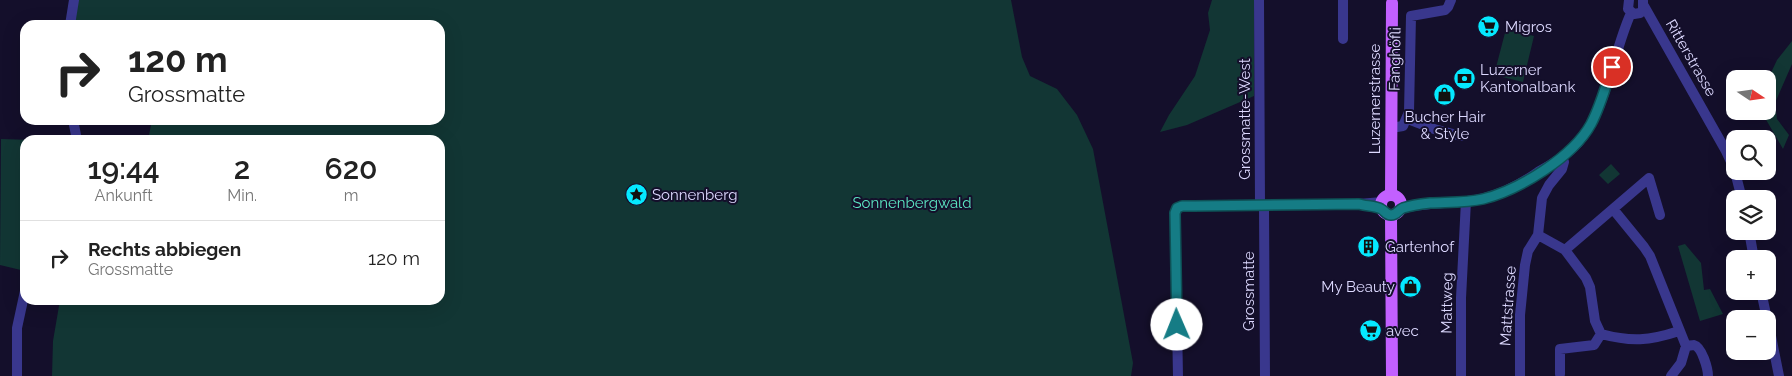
<!DOCTYPE html>
<html lang="de">
<meta charset="utf-8">
<style>
body{margin:0;font-family:Raleway,sans-serif;background:#f6f6f6;color:#222;height:100vh;display:flex;flex-direction:column;font-size:19px;white-space:nowrap}
*{box-sizing:border-box;margin:0}
p{font-size:16px;color:#767676}
.icon{flex:none;width:28px;height:28px;fill:none;stroke:currentColor;stroke-width:2;stroke-linecap:round;stroke-linejoin:round}
.map{position:relative;flex:1;overflow:hidden}
.details{position:absolute;left:20px;top:135px;width:425px;height:170px;display:flex;flex-direction:column;background:#fff;border-radius:15px;box-shadow:0 5px 20px #0002}
.details>*{flex:none}
.hud{position:absolute;left:20px;top:20px;width:425px;height:105px;border-radius:15px;box-shadow:0 5px 20px #0002;background:#fff;color:#222;overflow:hidden}
.needle{width:32px;rotate:103deg}
.controls{position:absolute;left:1726px;top:70px;display:grid;gap:10px}
.controls a{display:grid;place-items:center;width:50px;height:50px;border-radius:10px;background:#fff;box-shadow:0 5px 20px #0002;font-size:25px}
.pin{position:absolute;display:grid;place-items:center;width:42px;height:42px;color:#fff;margin:-21px;border:2px solid #fff;border-radius:50%;box-shadow:0 1px 5px #0007}
.me{position:absolute;width:55px;margin:-28px;rotate:359deg;stroke-linejoin:round;filter:drop-shadow(0 0 4px #0008)}
.turn{display:flex;align-items:center;gap:18px;height:105px;padding:0 25px;font-size:22px}
.turn .icon{width:65px;height:65px;stroke-width:2.5}
.turn b{display:block;font-size:35px;line-height:42px}
.eta{display:flex;justify-content:space-evenly;align-items:center;height:85px;text-align:center}
.eta b{font-size:30px;font-weight:600;line-height:35px}
ul{padding:0;list-style:none}
li{display:flex;align-items:center;gap:15px;height:75px;padding:0 25px;border-top:1px solid #e0e0e0}
li div{flex:1}
li b{display:block;font-size:19px}
li em{font-style:normal}
.map>svg:first-child{display:block}
</style>
<div class="map">
<svg width="1792" height="376" viewBox="0 0 1792 376">
<rect width="100%" height="100%" fill="#140f2b"/>
<path fill="#123634" d="M77 0H1011L1022 57 1030 76 1057 89 1077 115 1093 149 1133 363 1131 376H52L53 341 60 300H440V140H148L152 120H440V25H72Z
M1212 0H1254V96L1187 125 1160 132 1169 115 1195 76 1210 30 1208 13Z
M1506 29 1534 36 1523 82 1494 75Z
M1792 41V64L1775 103 1777 119 1789 135 1783 149 1761 111H1768V79L1777 60Z
M1 139 32 140H25V271L0 265Z
M1611 164 1620 174 1608 184 1599 175Z
M1685 244 1701 263 1704 290 1710 289 1723 314 1700 321 1678 246Z"/>
<g fill="none" stroke-linecap="round" stroke-linejoin="round">
<path stroke="#39378d" stroke-width="10" d="M1259 0 1260 206
M1343 0V39
M1629 0 1628 9 1634 14 1640 13 1643 10V1
M1644 6 1726 151 1734 168 1742 199
M70 25 74 0
M1408 119 1434 129 1461 136
M73 120 77 140
M1391 128 1403 126 1409 112 1411 16 1445 10 1448 7 1451 0
M1264 206 1265 376
M1401 209C1428 201 1456 205 1484 198 1504 193 1521 184 1538 172 1553 164 1567 155 1578 143 1607 110 1613 52 1631 13
M1613 209 1644 247 1650 256 1686 346
M1749 231 1754 259
M1538 235 1565 250 1586 278 1590 287 1595 321 1601 334C1631 342 1649 341 1679 331
M1565 250 1649 178 1660 215
M1761 291 1767 319
M1768 321 1779 376
M1560 374V349L1594 345 1601 334
M17 376V328L25 291
M1178 376 1175 213 1177 209 1182 206 1359 204 1382 202
M1461 376V298L1466 201
M1520 376V315L1525 265 1528 251 1538 235 1542 198 1549 185 1562 169 1564 162 1562 158
M1671 376 1681 363 1686 346C1688 346 1692 345 1694 345 1702 347 1708 369 1708 376"/>
<path stroke="#c260ff" stroke-width="12" d="M1391 195 1392 3
M1381 205a10 10 0 1 1 20 0a10 10 0 1 1-20 0Z
M1391 215 1392 376"/>
</g>
<g fill="none" stroke-linecap="round" stroke-linejoin="round">
<defs>
<path id="route" d="M1177 325 1175 213 1177 208 1182 206H1194L1359 204C1365 206 1376 206 1381 209 1385 211 1386 215 1391 215 1397 215 1398 210 1403 208 1412 205 1421 204 1430 203 1447 202 1466 203 1483 199 1519 190 1573 157 1591 124 1600 107 1606 86 1612 67"/>
</defs>
<use href="#route" stroke="#0e5156" stroke-width="12"/>
<use href="#route" stroke="#157c85" stroke-width="9"/>
</g>
<defs>
<symbol id="supermarket-disc" viewBox="-11 -11 22 22"><circle r="9.5" fill="#05e9ff" stroke="#140f2b"/><path d="M-6-5.5h2.5l.6 2H6L4.5 2H-2.5L-4.4-4H-6ZM-1.5 3.2a1.3 1.3 0 1 0 .1 0ZM3 3.2a1.3 1.3 0 1 0 .1 0Z" fill="#111"/></symbol>
<symbol id="bank-disc" viewBox="-11 -11 22 22"><circle r="9.5" fill="#05e9ff" stroke="#140f2b"/><path d="M-6-4H6V4H-6ZM0-2.3a2.3 2.3 0 1 0 0 4.6a2.3 2.3 0 1 0 0-4.6Z" fill="#111"/></symbol>
<symbol id="shop-disc" viewBox="-11 -11 22 22"><circle r="9.5" fill="#05e9ff" stroke="#140f2b"/><path d="M-5-2.5h2.3a2.7 3.5 0 0 1 5.4 0H5L5.5 6h-11ZM-1.5-2.5h3a1.5 2.3 0 0 0-3 0Z" fill="#111"/></symbol>
<symbol id="sight-disc" viewBox="-11 -11 22 22"><circle r="9.5" fill="#05e9ff" stroke="#140f2b"/><path d="M0-6L1.8-2.2L6-1.7L2.9 1.2L3.7 5.4L0 3.3L-3.7 5.4L-2.9 1.2L-6-1.7L-1.8-2.2Z" fill="#111"/></symbol>
<symbol id="building-disc" viewBox="-11 -11 22 22"><circle r="9.5" fill="#05e9ff" stroke="#140f2b"/><path d="M-4-6H4V6H1V3H-1V6H-4ZM-2.5-4.3h1.7v1.8h-1.7ZM.8-4.3h1.7v1.8H.8ZM-2.5-1h1.7V.8h-1.7ZM.8-1h1.7V.8H.8Z" fill="#111"/></symbol>
</defs>
<g fill-rule="evenodd">
<use href="#supermarket-disc" x="1476" y="14" width="25" height="25"/>
<use href="#bank-disc" x="1452" y="66" width="25" height="25"/>
<use href="#shop-disc" x="1432" y="82" width="25" height="25"/>
<use href="#sight-disc" x="624" y="182" width="25" height="25"/>
<use href="#building-disc" x="1356" y="234" width="25" height="25"/>
<use href="#shop-disc" x="1398" y="274" width="25" height="25"/>
<use href="#supermarket-disc" x="1358" y="318" width="25" height="25"/>
</g>
<g text-anchor="middle" stroke-width="4" stroke-linejoin="round" paint-order="stroke">
<g font-size="15" fill="#ddd9ff" stroke="#140f2b" text-anchor="start">
<text x="1505" y="32">Migros</text>
<text x="1480" y="75">Luzerner<tspan x="1480" dy="17">Kantonalbank</tspan></text>
<text x="1445" y="122" text-anchor="middle">Bucher Hair<tspan x="1445" dy="17">&amp; Style</tspan></text>
<text x="652" y="200">Sonnenberg</text>
<text x="1385" y="252">Gartenhof</text>
<text x="1395" y="292" text-anchor="end">My Beauty</text>
<text x="1386" y="336">avec</text>
</g>
<g font-size="15" fill="#ddd9ff" stroke="#140f2b">
<text transform="translate(1691 58) rotate(60)" y="5">Ritterstrasse</text>
<text transform="translate(1395 59) rotate(-89)" y="5">Fanghöfli</text>
<text transform="translate(1375 99) rotate(-90)" y="5">Luzernerstrasse</text>
<text transform="translate(1245 119) rotate(-90)" y="5">Grossmatte-West</text>
<text transform="translate(1249 291) rotate(-90)" y="5">Grossmatte</text>
<text transform="translate(1447 303) rotate(-89)" y="5">Mattweg</text>
<text transform="translate(1508 306) rotate(-86)" y="5">Mattstrasse</text>
</g>
<g font-size="15" fill="#5ce8c3" stroke="#140f2b">
<text x="912" y="208">Sonnenbergwald</text>
</g>
</g>
</svg>
<div class="controls">
<a><svg class="needle" viewBox="-14 -14 28 28"><path d="M0-13l5 13h-10z" fill="#e53935"/><path d="M0 13l5-13h-10z" fill="#767676"/></svg></a>
<a><svg class="icon" aria-label="search" viewBox="0 0 24 24"><circle cx="10" cy="10" r="6"/><path d="M15 15l6 6"/></svg></a>
<a><svg class="icon" aria-label="layers" viewBox="0 0 24 24"><path d="M12 4l9 5-9 5-9-5zM3 14l9 5 9-5"/></svg></a>
<a>+</a>
<a>−</a>
</div>
<div class="pin" style="left:1612px;top:67px;background:#d93025"><svg class="icon" aria-label="arrive" viewBox="0 0 24 24"><path d="M6 21V4h12l-3 4 3 4H6"/></svg></div>
<svg class="me" style="left:1177px;top:325px" viewBox="-20 -20 40 40"><circle r="19" fill="#fff"/><path d="M0-13L10 11 0 6-10 11z" fill="#157c85"/></svg>
<div class="hud">
<div class="turn"><svg class="icon" aria-label="right" viewBox="0 0 24 24"><path d="M7 20v-9h11M14 6l5 5-5 5"/></svg><div><b>120 m</b>Grossmatte</div></div>
</div>
<section class="details">
<div class="eta">
<div><b>19:44</b><p>Ankunft</p></div>
<div><b>2</b><p>Min.</p></div>
<div><b>620</b><p>m</p></div>
</div>
<ul>
<li><svg class="icon" aria-label="right" viewBox="0 0 24 24"><path d="M7 20v-9h11M14 6l5 5-5 5"/></svg><div><b>Rechts abbiegen</b><p>Grossmatte</p></div><em>120 m</em></li>
</ul>
</section>
</div>
